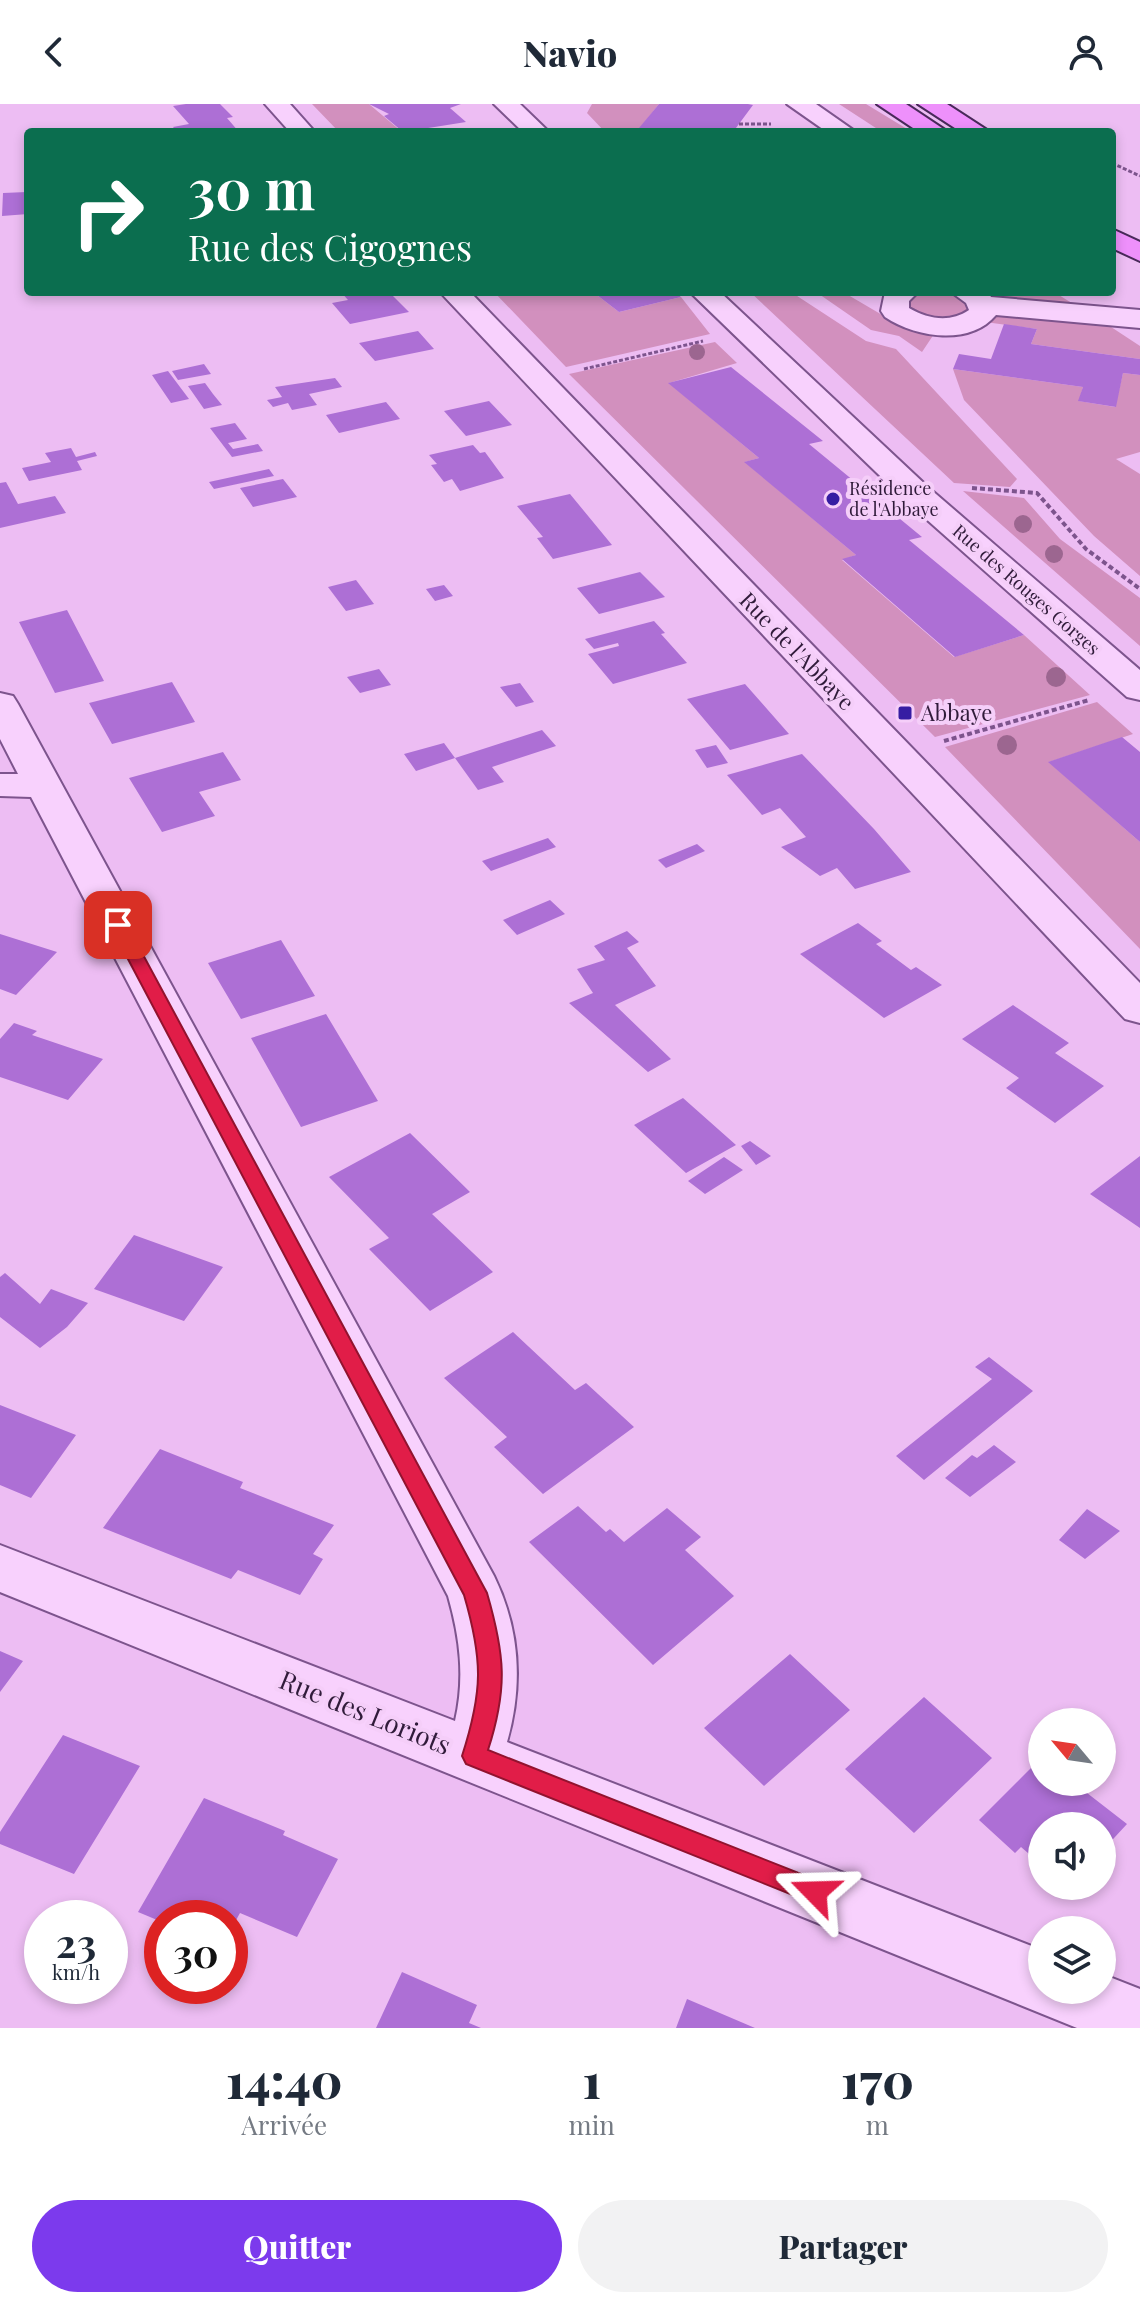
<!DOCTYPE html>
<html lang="fr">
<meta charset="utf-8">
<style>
body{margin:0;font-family:"Playfair Display",serif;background:#f2f2f3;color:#1f2937;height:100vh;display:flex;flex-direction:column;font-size:30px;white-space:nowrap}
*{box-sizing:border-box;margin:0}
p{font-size:26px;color:#747a83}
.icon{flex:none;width:44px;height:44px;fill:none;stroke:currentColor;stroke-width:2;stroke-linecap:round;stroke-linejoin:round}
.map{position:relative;height:1924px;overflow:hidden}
.details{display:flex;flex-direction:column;background:#fff;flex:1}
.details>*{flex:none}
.hud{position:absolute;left:24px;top:24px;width:1092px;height:168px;border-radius:8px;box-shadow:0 4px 12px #0003;background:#0b6e4f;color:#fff;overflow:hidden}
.needle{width:52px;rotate:299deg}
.controls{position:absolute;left:1028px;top:1604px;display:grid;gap:16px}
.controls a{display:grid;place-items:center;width:88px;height:88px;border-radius:50%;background:#fff;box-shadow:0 4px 12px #0003;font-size:40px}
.speed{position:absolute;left:24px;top:1796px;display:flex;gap:16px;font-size:40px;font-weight:700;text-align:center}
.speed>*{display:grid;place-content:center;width:104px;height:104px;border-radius:50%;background:#fff;box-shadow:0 4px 12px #0003;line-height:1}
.speed small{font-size:20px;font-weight:400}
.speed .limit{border:12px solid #d22;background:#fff;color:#111}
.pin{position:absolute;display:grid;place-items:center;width:68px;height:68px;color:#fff;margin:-34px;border-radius:16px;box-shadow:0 4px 12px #0006}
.me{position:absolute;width:88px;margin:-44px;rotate:292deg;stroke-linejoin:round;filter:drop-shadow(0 0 6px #0008)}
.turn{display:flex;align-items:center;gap:28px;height:168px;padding:0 32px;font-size:36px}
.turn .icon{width:104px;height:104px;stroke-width:2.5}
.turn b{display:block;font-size:56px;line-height:68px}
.eta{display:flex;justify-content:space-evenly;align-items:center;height:136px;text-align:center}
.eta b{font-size:48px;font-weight:800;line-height:56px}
.cta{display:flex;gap:16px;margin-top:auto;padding:16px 32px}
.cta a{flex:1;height:92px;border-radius:48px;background:#7c3aed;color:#fff;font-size:32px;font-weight:800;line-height:92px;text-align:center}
.cta a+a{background:#f2f2f3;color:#1f2937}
header{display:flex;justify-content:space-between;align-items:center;height:104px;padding:0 32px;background:#fff;font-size:36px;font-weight:800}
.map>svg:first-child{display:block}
</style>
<header><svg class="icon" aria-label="back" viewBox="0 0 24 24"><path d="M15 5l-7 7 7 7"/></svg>Navio<svg class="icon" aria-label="person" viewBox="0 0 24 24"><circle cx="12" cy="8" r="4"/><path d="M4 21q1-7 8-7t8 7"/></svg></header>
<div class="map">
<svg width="1140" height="1924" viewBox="0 0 1140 1924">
<rect width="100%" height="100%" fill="#edbdf3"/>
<path fill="#d290be" d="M312 0H369L402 28H339Z
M592 0H659L640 24 671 28H605L587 9Z
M839 0H866L912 28H882Z
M494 188H593L619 208 681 193 710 230 566 263Z
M750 188H791L866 237 896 245 1017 375 1010 383 954 379Z
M816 188H843L901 222 936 227 922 248 899 232 871 226Z
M925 188 953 190 971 202 967 211 941 217 906 205V195Z
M978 188H1054L1075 201 992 196Z
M996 206 1105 219 1140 242V255L1031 240 1037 225 985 218Z
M715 238 737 259 669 279 759 354 745 358 856 451 842 456 954 553 1024 531 1090 591 935 633 569 270Z
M953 265 1083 283 1079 297 1115 303 1123 269 1140 271V348L1116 355 1140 370V472L1094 432 964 296Z
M963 387 1024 394 1060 435 1140 494V542Z
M1097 598 1133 630 1049 658 1140 738V845L945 643Z"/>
<path fill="#ad6fd5" d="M186 0H220L233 13 227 14 239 28H177L173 23 189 20 173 2Z
M369 0H461L450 4 466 18 403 28 384 12 389 10Z
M659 0H748L753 1 733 28 639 24Z
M27 88 28 110 2 112 3 89Z
M341 188H389L409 208 350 220 332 199 348 196Z
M593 188H674L681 193 619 208Z
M1004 220 1037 225 1031 240 1140 255V271L1123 269 1116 303 1078 297 1083 283 953 265 959 250 991 255Z
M418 227 434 245 375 257 359 239Z
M204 260 211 270 178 276 172 267Z
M731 263 823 337 809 340 922 433 909 436 1024 531 955 553 842 455 856 451 744 358 759 354 668 279Z
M168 267 189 295 171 299 152 271Z
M335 274 342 283 309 290 317 301 292 306 288 299 273 303 267 296 282 293 275 283Z
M205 279 213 290 222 301 204 305 188 282Z
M489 297 512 321 466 332 444 307Z
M386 298 400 315 339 329 326 311Z
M235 319 247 335 228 339 233 345 258 340 263 347 232 353 210 324Z
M473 341 480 349 485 348 504 374 460 387 452 375 444 378 431 361 437 360 429 351Z
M71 344 76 353 95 348 97 352 77 357 82 366 29 377 22 364 51 358 45 349Z
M269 365 274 372 214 385 209 378Z
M283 375 297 393 253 403 240 384Z
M6 378 18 400 55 392 66 409 0 424V379Z
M570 390 612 441 553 455 537 434 543 433 517 402Z
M640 468 665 493 599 510 577 484Z
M356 476 374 500 346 507 328 483Z
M444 481 453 492 435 497 426 485Z
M67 506 104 577 55 589 19 518Z
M654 517 665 529 661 530 687 559 613 580 588 550 619 542 618 539 594 545 585 535Z
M379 565 391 581 360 589 347 573Z
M172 578 195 618 112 640 89 599Z
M520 579 534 598 516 603 500 583Z
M745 580 789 630 730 646 687 595Z
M542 626 556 642 492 663 504 678 478 686 455 654Z
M1122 633 1140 648V738L1048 658Z
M444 639 455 654 416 667 404 650Z
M716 641 728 659 707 664 695 646Z
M223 648 241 676 199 688 215 712 162 728 129 674Z
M802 650 874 725 911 768 855 785 837 764 820 772 781 743 806 733 780 704 762 711 727 671Z
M548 734 556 743 491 767 482 757Z
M697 740 705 747 666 764 658 756Z
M550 796 565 810 517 831 503 816Z
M858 819 882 837 876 840 911 866 916 863 942 881 884 914 800 850Z
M627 827 639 838 627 844 656 882 615 901 671 955 648 968 569 899 593 889 577 865 605 856 594 842Z
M0 830 57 848 16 891 0 885Z
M281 836 315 892 241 915 208 859Z
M1013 901 1069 939 1055 949 1104 982 1055 1019 1006 984 1019 974 962 935Z
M326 910 378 997 301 1023 251 934Z
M14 919 37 927 32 931 103 955 68 996 0 973V935Z
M683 994 736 1041 686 1069 634 1021Z
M410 1029 470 1088 432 1110 493 1168 430 1207 369 1145 389 1134 329 1073Z
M750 1037 771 1052 756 1061 741 1042Z
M1140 1052V1124L1090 1090Z
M724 1053 743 1066 705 1090 688 1077Z
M134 1131 223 1163 184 1217 94 1185Z
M5 1169 40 1200 51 1185 88 1199 67 1223 40 1244 0 1213V1173Z
M513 1228 575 1286 586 1279 634 1323 543 1390 494 1343 507 1333 444 1274Z
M989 1253 1033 1287 924 1376 896 1352 992 1275 975 1263Z
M0 1301 76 1331 31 1394 0 1381Z
M994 1341 1016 1358 970 1393 945 1374 972 1351 977 1354Z
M160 1345 243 1378 240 1384 334 1421 313 1450 323 1455 300 1491 238 1466 231 1475 103 1424Z
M578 1402 606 1428 610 1425 624 1438 667 1404 701 1433 685 1446 734 1492 653 1561 529 1438Z
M1087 1405 1120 1427 1085 1455 1059 1436Z
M0 1547 23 1557 0 1588Z
M790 1550 850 1606 764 1682 704 1624Z
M924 1593 992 1654 914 1729 845 1665Z
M63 1631 140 1662 74 1770 0 1740V1728Z
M1037 1658 1042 1662V1678H1062L1073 1688 1078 1682 1127 1720 1102 1747V1722H1042V1761L1021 1743 1015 1749 979 1716Z
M204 1694 285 1727 283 1731 338 1755 297 1833 240 1809 230 1827V1814H162V1818L138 1808Z
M402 1868 477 1901 469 1919 481 1924H376Z
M687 1895 755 1924H676Z"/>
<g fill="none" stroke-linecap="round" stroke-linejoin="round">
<defs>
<path id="minor" d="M265 0H290L315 28H290Z
M494 0H520L549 28H523Z
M787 0H816L856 28H827Z
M440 188H470L1140 879V919L1125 915Z
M690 188H720L929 384 1140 566V596L1127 593 907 398Z
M885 188H918L909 197V204C928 215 950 219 969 206L966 199 951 188H988L991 193 1140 206V224L996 211C970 242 916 234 885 213L881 207Z
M0 589 13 592 18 600 494 1472C520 1525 523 1582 507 1638L1042 1846V1886H1102V1870L1140 1885V1924H1077L0 1488V1441L455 1617C465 1574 460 1534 448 1492L31 693 0 692V670H18L0 635Z"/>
<path id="major" d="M877 0H906L948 28H919Z
M918 0H947L990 28H961Z
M1112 125 1140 138V157L1112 144Z"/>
</defs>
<use href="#minor" stroke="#7d548d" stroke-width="4"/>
<use href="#major" stroke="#49295a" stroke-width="4"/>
<path stroke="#7d548d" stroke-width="3" stroke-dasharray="4 2" stroke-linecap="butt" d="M739 20H771
M1112 59 1140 72
M584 265 703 237"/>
<path stroke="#7d548d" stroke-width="4" stroke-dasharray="5 3" stroke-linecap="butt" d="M972 384 1037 389 1086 445 1140 485
M944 637 1089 596"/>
<use href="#minor" fill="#f8d1fd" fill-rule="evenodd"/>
<use href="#major" fill="#ee90fb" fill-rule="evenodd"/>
</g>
<g fill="#9c6690">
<circle cx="697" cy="248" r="8"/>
<circle cx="1023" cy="420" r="9"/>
<circle cx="1054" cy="450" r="9"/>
<circle cx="1056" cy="573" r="10"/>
<circle cx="1007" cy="641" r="10"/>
</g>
<path fill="#e11d48" stroke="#92132f" stroke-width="2" d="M118 816 127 821 487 1489C505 1551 508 1584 488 1646L824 1779 827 1788 824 1796 815 1800 466 1660 462 1652C483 1587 483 1556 464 1491L110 821Z"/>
<g fill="#361da3" stroke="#f5cef9" stroke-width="3">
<circle cx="833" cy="395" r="8"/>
<rect x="897" y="601" width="16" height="16" rx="4"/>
</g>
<g text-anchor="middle" stroke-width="8" stroke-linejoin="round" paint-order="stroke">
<g font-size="18" fill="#301b3a" stroke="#f5cef9" text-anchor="start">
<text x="849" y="391">Résidence<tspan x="849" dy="21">de l'Abbaye</tspan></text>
</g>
<g font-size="18" fill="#301b3a" stroke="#f5cef9">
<text transform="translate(1026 486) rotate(41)" y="6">Rue des Rouges Gorges</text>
</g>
<g font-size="22" fill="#301b3a" stroke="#f5cef9">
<text transform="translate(797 547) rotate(46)" y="8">Rue de l'Abbaye</text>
</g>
<g font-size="22" fill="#301b3a" stroke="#f5cef9" text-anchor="start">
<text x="921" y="617">Abbaye</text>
</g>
<g font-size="26" fill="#301b3a" stroke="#f5cef9">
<text transform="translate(365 1609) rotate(22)" y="9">Rue des Loriots</text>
</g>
</g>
</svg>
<div class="controls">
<a><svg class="needle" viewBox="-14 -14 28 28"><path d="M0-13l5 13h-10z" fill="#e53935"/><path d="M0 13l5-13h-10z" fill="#747a83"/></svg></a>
<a><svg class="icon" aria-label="sound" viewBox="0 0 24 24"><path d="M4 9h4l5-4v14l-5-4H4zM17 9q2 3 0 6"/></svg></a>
<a><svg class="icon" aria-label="layers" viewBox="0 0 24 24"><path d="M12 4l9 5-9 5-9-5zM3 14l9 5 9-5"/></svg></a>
</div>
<div class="speed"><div>23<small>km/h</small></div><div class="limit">30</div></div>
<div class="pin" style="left:118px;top:821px;background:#d93025"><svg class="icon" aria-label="arrive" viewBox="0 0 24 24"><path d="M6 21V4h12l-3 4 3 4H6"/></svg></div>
<svg class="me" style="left:815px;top:1788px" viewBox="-20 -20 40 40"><path d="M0-17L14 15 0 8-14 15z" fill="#e11d48" stroke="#fff" stroke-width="4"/></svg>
<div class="hud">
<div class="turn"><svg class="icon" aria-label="right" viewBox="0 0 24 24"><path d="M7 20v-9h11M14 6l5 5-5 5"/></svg><div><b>30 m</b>Rue des Cigognes</div></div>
</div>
</div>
<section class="details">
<div class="eta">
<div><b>14:40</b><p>Arrivée</p></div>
<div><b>1</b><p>min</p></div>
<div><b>170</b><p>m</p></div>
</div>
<div class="cta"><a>Quitter</a><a>Partager</a></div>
</section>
